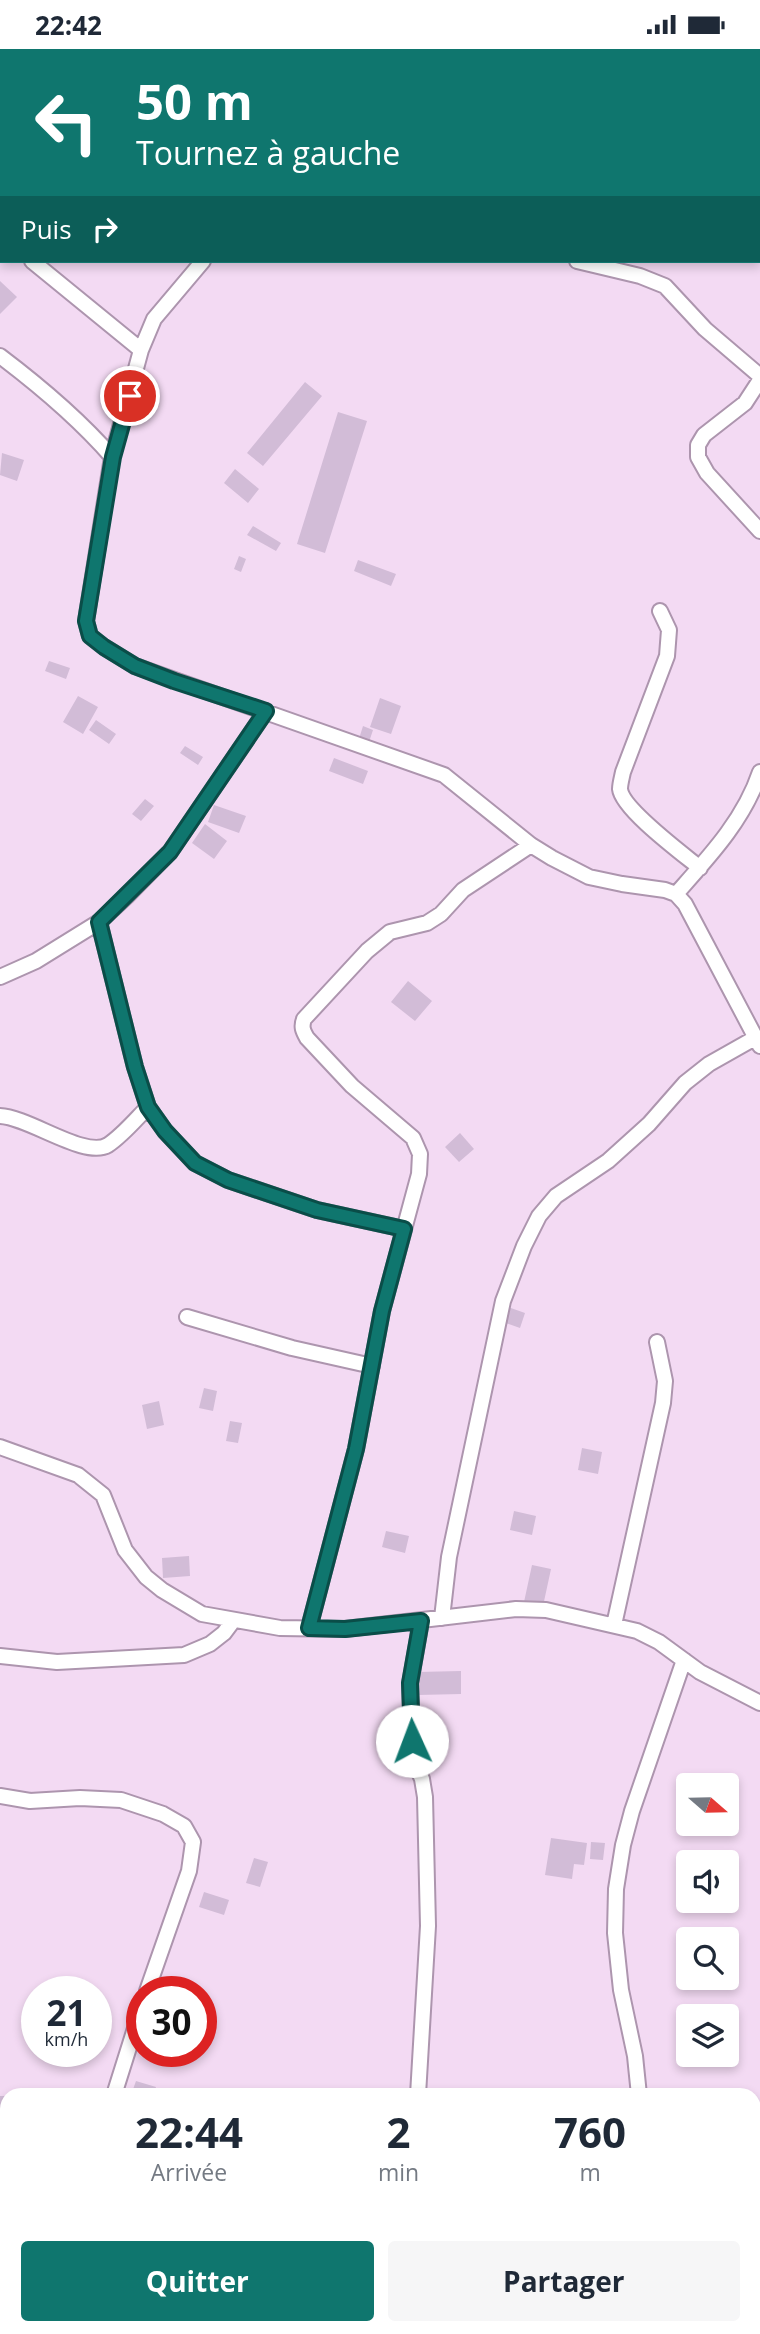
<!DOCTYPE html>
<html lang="fr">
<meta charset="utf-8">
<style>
body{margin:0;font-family:"Open Sans",sans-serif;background:#f6f6f7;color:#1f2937;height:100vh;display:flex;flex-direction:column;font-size:26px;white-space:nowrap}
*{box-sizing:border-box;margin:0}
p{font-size:23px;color:#747a83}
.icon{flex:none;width:38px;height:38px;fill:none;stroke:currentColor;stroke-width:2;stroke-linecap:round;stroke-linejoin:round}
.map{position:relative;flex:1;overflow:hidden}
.drawer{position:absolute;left:0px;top:2039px;width:761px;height:247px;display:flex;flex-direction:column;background:#fff;border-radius:21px 21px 0 0;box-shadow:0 4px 10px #0003}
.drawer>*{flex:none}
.banner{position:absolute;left:0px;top:0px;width:761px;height:214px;box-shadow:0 4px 10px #0003;background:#0f766e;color:#fff;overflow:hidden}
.needle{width:46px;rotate:110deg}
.fabs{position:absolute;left:676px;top:1724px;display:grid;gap:14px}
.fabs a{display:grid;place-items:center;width:63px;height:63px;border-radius:7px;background:#fff;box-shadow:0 4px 10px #0003;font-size:35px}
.speed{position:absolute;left:21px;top:1927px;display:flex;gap:14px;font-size:35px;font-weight:700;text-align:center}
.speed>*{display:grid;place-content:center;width:91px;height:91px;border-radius:50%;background:#fff;box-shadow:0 4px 10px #0003;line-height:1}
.speed small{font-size:18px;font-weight:400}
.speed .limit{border:10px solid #d22;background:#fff;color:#111}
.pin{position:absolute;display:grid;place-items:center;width:60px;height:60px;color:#fff;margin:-30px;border:4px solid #fff;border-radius:50%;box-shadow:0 2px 7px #0007}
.me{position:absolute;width:77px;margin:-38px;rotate:358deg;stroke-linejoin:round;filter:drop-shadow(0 0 5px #0008)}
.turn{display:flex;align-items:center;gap:24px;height:147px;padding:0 21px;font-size:32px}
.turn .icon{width:91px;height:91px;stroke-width:2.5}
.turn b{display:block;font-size:49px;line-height:60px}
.then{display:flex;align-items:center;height:66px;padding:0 21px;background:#0003;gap:14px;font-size:26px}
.eta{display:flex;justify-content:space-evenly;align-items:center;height:119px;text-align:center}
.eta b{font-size:42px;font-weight:700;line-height:49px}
.primary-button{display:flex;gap:14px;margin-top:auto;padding:14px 21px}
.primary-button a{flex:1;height:80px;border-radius:7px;background:#0f766e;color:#fff;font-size:28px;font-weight:700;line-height:80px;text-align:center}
.primary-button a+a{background:#f6f6f7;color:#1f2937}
.status{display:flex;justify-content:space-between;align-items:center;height:49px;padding:0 35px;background:#fff;direction:ltr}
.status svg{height:19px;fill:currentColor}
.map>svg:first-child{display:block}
</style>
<div class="status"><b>22:42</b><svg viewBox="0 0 49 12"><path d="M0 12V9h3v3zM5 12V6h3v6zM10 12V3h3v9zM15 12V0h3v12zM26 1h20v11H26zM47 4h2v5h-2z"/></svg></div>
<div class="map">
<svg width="760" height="2285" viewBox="0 0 760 2285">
<rect width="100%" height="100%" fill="#f3daf3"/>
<path fill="#d2bcd7" d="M0 232 17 248 0 265Z
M305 333 322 347 263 417 247 404Z
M338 363 367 372 325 504 297 495Z
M2 404 24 411 17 432 0 426Z
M235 420 259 440 248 454 224 434Z
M253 477 281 494 276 502 247 486Z
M239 507 246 510 241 523 234 520Z
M358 511 396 525 391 537 354 522Z
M49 612 70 619 66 630 45 622Z
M78 647 98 658 83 685 63 673Z
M380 649 401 657 391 685 370 678Z
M96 671 116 685 109 695 89 681Z
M363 677 373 681 368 696 358 693Z
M185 697 203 708 198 716 180 704Z
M334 709 368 722 363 735 329 722Z
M145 750 154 757 141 772 132 765Z
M214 756 246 767 239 784 208 773Z
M205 775 227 792 214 810 192 794Z
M408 932 432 952 415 972 391 953Z
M460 1084 474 1100 459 1113 445 1098Z
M508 1258 525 1264 520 1279 503 1273Z
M204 1339 217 1342 213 1362 199 1359Z
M159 1352 164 1376 147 1380 142 1356Z
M230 1372 242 1374 238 1394 226 1392Z
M582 1399 602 1403 598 1425 578 1421Z
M514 1462 536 1467 532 1486 510 1481Z
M386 1482 409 1487 405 1504 382 1498Z
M189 1507 190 1527 163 1529 162 1509Z
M532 1516 551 1520 543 1557 524 1553Z
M461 1622V1645L418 1646 417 1623Z
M551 1789 587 1794 584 1816 574 1815 572 1830 545 1826Z
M591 1793 605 1794 603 1811 590 1810Z
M254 1809 268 1813 260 1838 246 1834Z
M204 1843 229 1851 224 1866 199 1858Z
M136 2032 156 2038 153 2046H131Z
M0 2047H7V2070H0Z"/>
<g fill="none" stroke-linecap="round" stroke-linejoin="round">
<defs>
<path id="minor" d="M423 0 424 2
M366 2 367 0
M0 188 2 189
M32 212 141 301
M203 212 154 270 141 301 112 408 86 572 90 587 104 598 135 617 444 726 531 796 552 809 589 828 622 835 665 841 676 845 685 855 760 997
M577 212 640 227 665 237 705 280 760 327
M0 307C41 338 79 370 112 408
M760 331 745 354 704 386 698 396V408L707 424 760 482
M660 562 669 581 667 607 623 723C622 728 620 735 620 740 622 760 683 805 700 819
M676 845C709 808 744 771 760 723
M99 873 135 1018 148 1058 165 1082 195 1114 228 1131 317 1161 404 1180
M0 928 36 912 99 873 127 847 170 803 266 662
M0 1067C29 1068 85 1110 108 1096 123 1086 136 1070 148 1058
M187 1268 292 1299 372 1317
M0 1398 78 1426 103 1446 125 1501 146 1528 162 1541 202 1565 280 1579 345 1580 516 1560 546 1561 637 1582 659 1593 700 1623 760 1654
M442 1569 449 1508 503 1252 524 1197 539 1167 556 1147 608 1112 649 1075 685 1034 709 1015 755 989
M614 1576 663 1354 665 1332 657 1293
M309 1579 356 1400 382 1262 419 1125 420 1105 413 1089 352 1037 307 989C303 982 301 978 304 970L367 902 390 883 427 874 441 865 463 841 531 796
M0 1607 57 1613 184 1606 210 1595 224 1584 233 1572
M0 1747 30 1752 80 1749 121 1751 163 1765 184 1777 193 1793 189 1822 147 1942
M114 2046 142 1957
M418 2046 428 1877 425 1748 422 1730 413 1709 410 1635 421 1572
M639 2046 635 2007 621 1941 615 1884 616 1840 623 1796 632 1762 684 1611
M754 2087 760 2088
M0 2121H7
M748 2278 760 2280
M93 2285 97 2278
M566 2285 568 2278
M707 2285 713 2278"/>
</defs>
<use href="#minor" stroke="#ad95ae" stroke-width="18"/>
<use href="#minor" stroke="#fff" stroke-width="14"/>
</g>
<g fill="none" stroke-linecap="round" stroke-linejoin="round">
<defs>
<path id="route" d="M130 347 113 408 86 572 90 587 104 598 135 617 174 632 266 662 170 803 99 873 135 1018 148 1058 165 1082 195 1114 228 1131 317 1161 404 1180 382 1262 356 1400 309 1579 345 1580 421 1572 410 1634 412 1692"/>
</defs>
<use href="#route" stroke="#0a4d48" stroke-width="18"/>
<use href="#route" stroke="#0f766e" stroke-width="12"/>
</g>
</svg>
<div class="fabs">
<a><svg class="needle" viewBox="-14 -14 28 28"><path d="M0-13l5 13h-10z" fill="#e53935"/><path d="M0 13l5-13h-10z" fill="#747a83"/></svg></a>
<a><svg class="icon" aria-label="sound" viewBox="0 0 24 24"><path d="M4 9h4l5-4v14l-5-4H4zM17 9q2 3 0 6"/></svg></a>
<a><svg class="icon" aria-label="search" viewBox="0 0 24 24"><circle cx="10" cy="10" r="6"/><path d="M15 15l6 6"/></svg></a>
<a><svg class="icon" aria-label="layers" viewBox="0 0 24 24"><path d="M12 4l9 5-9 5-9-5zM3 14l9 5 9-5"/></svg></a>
</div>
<div class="speed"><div>21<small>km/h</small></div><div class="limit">30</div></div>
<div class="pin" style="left:130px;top:347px;background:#d93025"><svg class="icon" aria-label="arrive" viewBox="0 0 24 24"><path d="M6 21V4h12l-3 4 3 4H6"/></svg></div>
<svg class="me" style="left:412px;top:1692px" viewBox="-20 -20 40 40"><circle r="19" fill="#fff"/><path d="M0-13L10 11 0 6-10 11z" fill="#0f766e"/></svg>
<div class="banner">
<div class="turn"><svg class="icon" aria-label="left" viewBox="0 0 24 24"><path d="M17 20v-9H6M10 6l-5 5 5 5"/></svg><div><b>50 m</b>Tournez à gauche</div></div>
<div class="then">Puis<svg class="icon" aria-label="right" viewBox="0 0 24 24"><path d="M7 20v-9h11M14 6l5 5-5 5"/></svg></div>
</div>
<section class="drawer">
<div class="eta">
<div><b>22:44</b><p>Arrivée</p></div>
<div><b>2</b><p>min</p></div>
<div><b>760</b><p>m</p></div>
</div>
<div class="primary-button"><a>Quitter</a><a>Partager</a></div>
</section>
</div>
